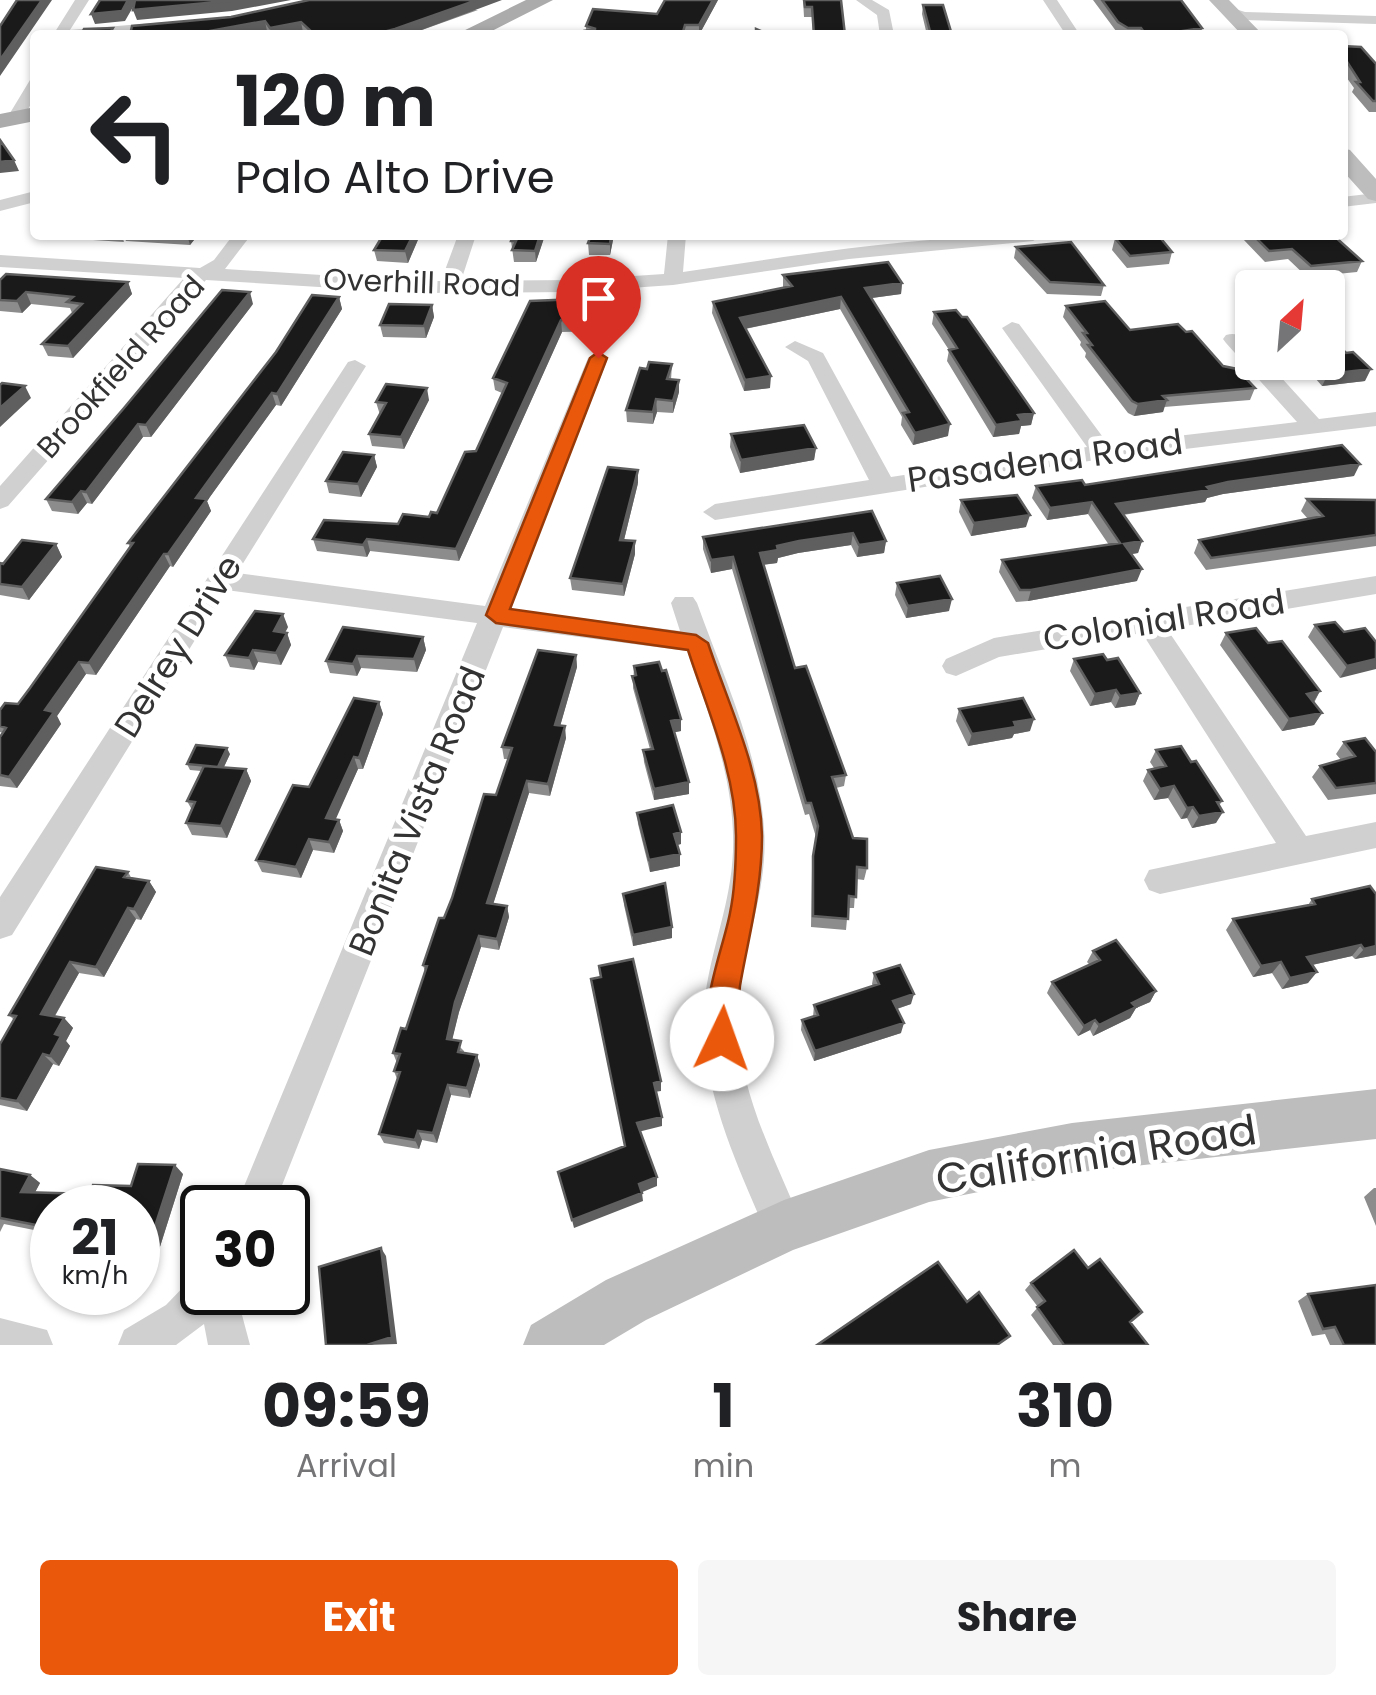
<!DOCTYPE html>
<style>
body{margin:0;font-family:Poppins,sans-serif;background:#f6f6f6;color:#202124;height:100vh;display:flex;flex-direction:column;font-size:38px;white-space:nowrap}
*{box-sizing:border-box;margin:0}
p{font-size:32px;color:#757577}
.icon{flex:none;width:55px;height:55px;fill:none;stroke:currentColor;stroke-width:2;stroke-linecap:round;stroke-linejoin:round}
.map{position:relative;height:1345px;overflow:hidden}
.side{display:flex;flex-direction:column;background:#fff;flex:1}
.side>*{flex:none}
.guide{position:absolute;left:30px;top:30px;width:1318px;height:210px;border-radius:10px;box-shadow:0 2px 8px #0004;background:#fff;color:#202124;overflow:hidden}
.needle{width:65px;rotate:26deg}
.controls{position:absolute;left:1235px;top:270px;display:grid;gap:20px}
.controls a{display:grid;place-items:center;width:110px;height:110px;border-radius:10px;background:#fff;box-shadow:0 2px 8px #0004;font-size:50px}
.speed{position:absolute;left:30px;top:1185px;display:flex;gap:20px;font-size:50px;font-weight:700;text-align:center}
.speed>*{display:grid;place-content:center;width:130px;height:130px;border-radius:50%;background:#fff;box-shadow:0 2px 8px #0004;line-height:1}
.speed small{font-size:25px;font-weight:400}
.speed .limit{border:5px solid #111;border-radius:15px;background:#fff;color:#111}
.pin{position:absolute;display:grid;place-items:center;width:85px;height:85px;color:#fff;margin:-102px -42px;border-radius:50% 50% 50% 0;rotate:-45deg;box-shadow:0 0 10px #0007}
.pin .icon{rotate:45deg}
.me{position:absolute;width:110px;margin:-55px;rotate:3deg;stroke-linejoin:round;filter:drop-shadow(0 0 8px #0008)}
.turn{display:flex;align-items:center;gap:35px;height:210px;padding:0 40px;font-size:45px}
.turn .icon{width:130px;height:130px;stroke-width:2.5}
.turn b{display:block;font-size:70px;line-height:85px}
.eta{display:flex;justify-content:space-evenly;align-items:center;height:170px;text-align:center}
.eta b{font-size:60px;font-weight:700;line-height:70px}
.action{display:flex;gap:20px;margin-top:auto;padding:20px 40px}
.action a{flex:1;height:115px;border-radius:10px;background:#ea580c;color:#fff;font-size:40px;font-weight:700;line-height:115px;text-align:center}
.action a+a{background:#f6f6f6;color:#202124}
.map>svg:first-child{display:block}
</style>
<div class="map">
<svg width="1376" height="1345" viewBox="0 0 1376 1345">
<rect width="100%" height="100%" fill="#fff"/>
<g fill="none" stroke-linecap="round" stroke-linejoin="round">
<path fill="#d0d0d0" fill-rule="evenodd" d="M75 0H89L70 30 165 22 172 26 165 30 53 35Z
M856 0H872L889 10 894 35H880L877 15Z
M1043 0H1057L1080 35H1066Z
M1229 7 1245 12 1376 16V24L1244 20 1222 11Z
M35 78V97L23 118 9 121 7 118 30 80Z
M35 191V202L0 211V200Z
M1376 193V203L1342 207V197Z
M233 235H251L225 269 417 281H441L458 235H476L461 281 573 280 664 274 668 235H686L683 272C803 254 921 235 1042 235L1033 241 849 259 673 285 573 292 417 293 206 280 8 506 0 509V486L184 278 0 267V255L200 268 214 260Z
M1012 322 1019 324 1108 444 1297 422 1226 343 1223 339 1226 335C1239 331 1244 339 1252 348V362H1267L1319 419 1376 412V426L1102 459 715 520 703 512 715 504 869 480 808 361 785 347 795 341 823 353 891 477 1087 447 1002 328Z
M598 352 608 358 510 609 680 631 671 603 675 597H693L697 603C723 676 759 751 764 829 769 891 741 948 738 1010 735 1087 775 1158 803 1227L798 1241 784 1246 770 1241C742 1176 710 1109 704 1039 699 985 722 933 730 881 743 802 713 725 687 651L503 627 273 1208H235L477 623 226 590 12 935 0 939V897L348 362 355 360 366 366 237 573 485 606 588 358Z
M1376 576V594L1167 629 1306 836 1376 822V848L1160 894 1149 890 1144 880 1149 870 1276 843 1142 633 999 657 956 676 946 673 942 666 946 659 994 638Z
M202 1273V1292H246L242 1315 250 1345H208L204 1324 176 1345H118L124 1330 166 1305 192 1278Z
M0 1318 47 1330 53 1345H0Z"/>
<path fill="#bdbdbd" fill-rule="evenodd" d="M1209 0H1229L1263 35H1242Z
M1342 148 1350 150 1376 179V201L1368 199 1342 170Z
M1376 1089V1139L1072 1173 929 1202 793 1250 646 1320 604 1345H523L531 1325 606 1280 784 1200 929 1150 1072 1123Z"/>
<path fill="#ababab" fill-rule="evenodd" d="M526 0H553L484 35H455Z
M35 107V121L0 128V114Z"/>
</g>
<path fill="#8c8c8c" d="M718 0 699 35H582L586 30V26L657 14Z
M803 0H841L845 35H813L812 17H804Z
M1093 0H1181L1202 28 1200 35H1121L1116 31Z
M923 5 952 35H927L922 14Z
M478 10 408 35H306L303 32 288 35H270L267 31 231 17Z
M1342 46 1376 64V112H1369L1352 92 1354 88 1342 71Z
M91 235H122L124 242 93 240Z
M123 235H198L190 245 126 241Z
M288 235H319L316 239 289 238Z
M383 235H420L408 263 377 261 374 250Z
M545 235 536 262H514L511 241Z
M614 235 610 255H589L588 243Z
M1244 235H1333L1362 261 1357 272 1307 277 1288 259 1265 262 1243 239Z
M1115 238 1172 252 1169 264 1127 268 1112 250Z
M1016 247 1104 285 1101 296 1047 294 1014 258Z
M783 275 902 283 901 294 872 298 948 436 913 445 901 425 902 417 840 309 745 329 770 388 744 391 712 313 713 302 783 288Z
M0 280 128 282 132 294 73 358 48 356 42 344 72 313 70 308 31 304 22 313 0 311Z
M339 297 342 309 281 406 276 405 207 501 211 511 173 567 170 566 96 675 86 674 57 716 61 724 17 788 0 786V737L3 733 0 732V710L18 704 130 547 128 543Z
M603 298 604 331 562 332 459 561 370 551 367 557 317 551 313 539 398 524 429 517 437 513 476 451 502 393 495 390 493 378 530 301Z
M253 304 151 437H143L92 504 87 503 78 514 52 511 46 499Z
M432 305 434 317 426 338 383 337 380 325Z
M1066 306 1130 330 1186 332 1223 366 1255 388 1250 400 1164 407 1163 412 1134 416 1128 413 1085 357 1086 353 1080 345 1081 342 1063 317Z
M934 312 1034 413 1031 425 1021 426 1019 434 993 437 947 361 949 350 932 324Z
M1301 362H1328L1365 381 1322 386Z
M672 364 671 380 679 392 673 413 657 412 653 424 627 422 626 410 647 369Z
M429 400 404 449 372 446 369 434 380 415 376 402Z
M731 434 816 448 814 460 740 473 730 447Z
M374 455 377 467 361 497 329 493 326 481Z
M1354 476 1223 494 1207 498 1205 502 1123 515 1142 541 1138 553 1131 554 1137 581 1028 601 1016 602 999 572 1002 560 1109 545 1088 514 1047 520 1032 498 1036 486Z
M638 483 624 540 635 541V554L624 596 572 590 570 578Z
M1307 499 1376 500V546L1206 570 1194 553 1199 540 1308 519 1301 511Z
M961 500 1026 527 971 536 959 512Z
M872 511 886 541 884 553 857 557 851 545 798 553 778 558 777 563 763 565 795 668 846 775 844 786 836 788 853 838 867 868 864 880 856 879 854 908H848L846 930 811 927 812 868 816 837 809 814 805 815 732 569 711 573 703 549V537Z
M56 544 62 557 29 600 0 595V563Z
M897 583 949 611 906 618 895 595Z
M1315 625 1344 632 1376 642 1340 678 1308 637Z
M288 627 285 633H287L291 645 281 665 258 662 254 670 230 667 225 655Z
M1226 633 1268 643 1320 691 1314 703 1322 713 1314 725 1282 731 1220 645Z
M423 637 426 650 417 672 361 668 357 676 330 673 326 661Z
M576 655 577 667 560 726 566 738 550 796 529 793 493 904 507 906 509 917 499 950 481 947 459 1012 452 1039 464 1051V1053L477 1055 480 1065 470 1098 451 1095 437 1143 422 1140 419 1149 384 1143 379 1134 397 1079 394 1071 397 1063 393 1053 406 1029 425 972 423 965 496 795 508 759H504L502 747Z
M1074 659 1107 660 1140 693 1135 705 1115 708 1111 702 1090 706 1070 671Z
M634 666 681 719V731L674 732 689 794 654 800 644 762 643 750 650 749 633 688Z
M379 702 383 714 363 769H358L335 819 339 820 343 831 334 853 313 850 301 878 262 872 256 860 309 787Z
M959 709 1030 731 1014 734 1012 738 968 746 956 721Z
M1344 742 1376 752V794L1328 800 1312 777 1320 766 1341 760 1336 754Z
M1156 750 1191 762 1222 801 1219 806 1216 823 1192 828 1187 818 1181 819 1168 798 1154 800 1143 781 1148 770 1154 768 1150 762Z
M230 754 224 767 246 769 251 781 227 838 192 835 186 823 192 810 187 801 201 771 190 770 187 764Z
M637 813 681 832V844L678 845 680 866 650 872 638 824Z
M128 872 132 879 149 881 156 892 141 920 136 919 104 977 79 973 55 1016 64 1018 73 1028 66 1041 70 1046 59 1066 53 1064 27 1111 0 1105V1044L14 1020 9 1015Z
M623 894 672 927V938L633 946 624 905Z
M1312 899 1376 955 1355 959 1352 956 1312 965 1308 983 1282 989 1272 973 1253 977 1226 930 1233 919 1308 905Z
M1093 951 1156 991 1150 1002 1136 1008 1130 1018 1093 1036 1090 1030 1078 1036 1047 993 1052 982 1090 965 1087 962Z
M874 973 911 1004 897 1009 901 1033 814 1061 801 1030 802 1020 813 1017 814 1005 873 986 872 984Z
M0 1169 30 1175 40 1183 35 1192 90 1194 183 1174 158 1253H138V1208H52V1255H44L33 1247 39 1231 4 1224 0 1232Z
M1374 1188H1376V1226L1364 1197Z
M1031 1283 1130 1323 1148 1345H1053L1031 1315 1038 1307 1025 1290Z
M1308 1294 1376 1345H1330L1325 1334 1312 1336 1298 1301Z"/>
<path fill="#5f5f5f" d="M42 0H52L0 76V60Z
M128 0H137L125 21 95 24 91 14Z
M238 0H291L232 11 137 20 133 10Z
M477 0H502L408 35H372Z
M713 0H718L699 35V25Z
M265 21 267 31 246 35H188Z
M301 22 303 32 288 35H271L270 28Z
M1202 28 1200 35H1182L1183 31Z
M14 160 19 171 0 173V162Z
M187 235H198L190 245Z
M413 235H420L408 263 405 251Z
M540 235H545L536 262 535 251Z
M611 235H614L610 255V244Z
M128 282 132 294 73 358 68 346Z
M902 283 901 294 864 299 865 288Z
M26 292 31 304 22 313 17 301Z
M250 292 253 304 151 437 146 425Z
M339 297 342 309 281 406 277 394Z
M841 297 840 309 739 330 740 318Z
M432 305 434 317 426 338 424 326Z
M561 320 562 332 459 561 456 549Z
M1371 369 1365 381 1322 386 1328 374Z
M771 376 770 388 744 391 745 380Z
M679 380V392L673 413V401Z
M25 386 31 398 0 427V408Z
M427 388 429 400 404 449 401 437Z
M272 393 276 405 207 501 211 511 173 567 168 554 196 498Z
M656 399 657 412 653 424V412Z
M1167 400 1163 412 1134 416 1138 404Z
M1034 413 1031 425 1021 426 1019 434 993 437 996 425 1018 415Z
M138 424 143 437 92 504 86 492Z
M950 424 948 436 913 445 915 433Z
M816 448 814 460 740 473 741 460Z
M374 455 377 467 361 497 358 484Z
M1360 464 1354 476 1223 494 1207 498 1205 502 1112 516 1116 504 1228 482Z
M638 470V483L621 552 620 540Z
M81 491 87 503 78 514 72 502Z
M1092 502 1088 514 1047 520 1050 508Z
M1030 515 1026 527 971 536 974 523Z
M853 533 851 545 798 553 778 558 777 563 759 565 760 553 777 546 799 541Z
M367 539 370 551 367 557 363 545Z
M635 541V554L624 596 623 584Z
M886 541 884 553 857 557 859 545Z
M1142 541 1138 553 1120 556 1124 544Z
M56 544 62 557 29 600 22 587Z
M164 554 170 566 96 675 89 663Z
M733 557 732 569 711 573V560Z
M1142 569 1137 581 1028 601 1031 590Z
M952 599 949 611 906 618 908 606Z
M283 614 288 627 279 643 274 631Z
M287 633 291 645 281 665 276 653Z
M423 637 426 650 417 672 414 659Z
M253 650 258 662 254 670 249 658Z
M576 655 577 667 557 737 555 725Z
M357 656 361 668 357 676 353 664Z
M1376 659V669L1340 678 1347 666Z
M79 662 86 674 57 716 61 724 17 788 9 777 45 710Z
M1116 690 1111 702 1090 706 1095 694Z
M1320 691 1313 703 1307 694Z
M1140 693 1135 705 1115 708 1120 696Z
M379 702 383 714 363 769 359 758Z
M1322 713 1314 725 1282 731 1289 719Z
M681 719V731L671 733V721Z
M1034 719 1030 731 1014 734 1012 738 968 746 972 734 1014 722Z
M565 726 566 738 550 796 548 784Z
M227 748 230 754 221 773 218 767Z
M354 757 358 769 331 830 326 818Z
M246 769 251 781 227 838 221 826Z
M527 781 529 793 490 914 487 903Z
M689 782V794L654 800V789Z
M1174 786 1168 798 1154 800 1160 789Z
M1193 807 1187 818 1181 819 1187 808Z
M1223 812 1216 823 1192 828 1199 816Z
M339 820 343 831 334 853 329 842Z
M681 832V844L675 845 674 834Z
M309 839 313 850 301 878 296 867Z
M680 854V866L650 872 649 860Z
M149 881 156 892 141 920 134 909Z
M507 906 509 917 499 950 497 939Z
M128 908 136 919 104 977 96 967Z
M672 927V938L633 946V935Z
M479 936 481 947 459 1012 450 1049 447 1039 455 1002Z
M1361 945 1352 956 1298 968 1307 957Z
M1376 946V955L1355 959 1364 949Z
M70 962 79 973 50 1024 41 1014Z
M1281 962 1272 973 1253 977 1261 966Z
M1317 972 1308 983 1282 989 1290 978Z
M1156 991 1150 1002 1136 1008 1130 1018 1093 1036 1099 1025 1132 1003Z
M914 994 911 1004 890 1011 893 1001Z
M64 1018 73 1028 66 1041 70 1046 59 1066 50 1056 55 1034Z
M1095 1020 1090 1030 1078 1036 1084 1026Z
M904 1023 901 1033 814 1061 815 1051Z
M43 1054 53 1064 27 1111 17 1101Z
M477 1055 480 1065 470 1098 467 1088Z
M661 1081V1091L654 1092V1083Z
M448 1085 451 1095 437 1143 433 1133Z
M662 1117V1126L638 1132 637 1123Z
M418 1131 422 1140 419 1149 415 1140Z
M175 1165 183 1174 158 1253 149 1245Z
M30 1175 40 1183 31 1200 21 1192Z
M657 1177V1186L640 1193 639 1184Z
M642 1193 643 1201 574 1228 572 1220Z
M381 1248 386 1256 397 1344 367 1345Z"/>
<path fill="#1a1a1a" stroke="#5f5f5f" stroke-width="2.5" d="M17 0H42L0 60V26Z
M100 0H128L122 11 91 14Z
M135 0H238L133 10Z
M309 0H477L395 29 372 35H315L301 22 270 28 265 21 188 35H130L132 26 231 17Z
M665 0H713L699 25H685L682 35H582L584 31 596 29 586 26 593 9 657 14Z
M804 0H841L845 35H814L812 7H805Z
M1102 0H1181L1202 28 1183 31 1186 35H1146L1141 28H1128L1118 22Z
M923 5H943L952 35H931Z
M113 28 109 35H81L84 29Z
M756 29 770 35H756Z
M1342 46 1361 47 1376 64V101H1373L1356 82H1360L1342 54Z
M0 140 14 160 0 162Z
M383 235H413L405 251 374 250Z
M513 235H540L535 251 512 250 516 241H511Z
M591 235H611L610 244 588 243Z
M1158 235 1172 252 1130 256 1115 238Z
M1253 235H1333L1362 261 1311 266 1292 249 1269 251Z
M1071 242 1104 285 1050 282 1016 247Z
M888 262 902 283 865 288 950 424 915 433 903 413 909 412 841 297 740 318 771 376 745 380 713 302 792 286 783 275Z
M6 274 128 282 68 346 42 344 82 304 67 302 73 297 26 292 17 301 0 300V280Z
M222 290 250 292 146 425 138 424 86 492 81 491 72 502 46 499 124 408Z
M312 295 339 297 277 394 272 393 196 498 207 499 168 554H164L89 663 79 662 45 710 54 712 9 777 0 775V737L6 728 0 726V710L5 703 18 704 30 688 133 543H128L276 352Z
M603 298V319L561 320 456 549 367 539 363 545 313 539 324 520 398 524 403 514 429 517 431 512 437 513 465 452 476 451 507 383 493 378 530 301Z
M1105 301 1130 330 1178 324 1186 332 1192 331 1223 366 1237 369 1255 388 1163 396 1167 400 1138 404 1132 401 1088 345H1092L1083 333H1087L1066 306Z
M389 304 432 305 424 326 380 325Z
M956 310 962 317H967L1034 413 1018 415 1022 421 996 425 949 350 957 348 934 312Z
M1328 335 1346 353 1353 352 1371 369 1328 374 1317 362H1328Z
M649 362 672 364 667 379 679 380 673 401 656 399 653 412 626 410 640 368 647 369Z
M2 383 25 386 0 408V385Z
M386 384 427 388 401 437 369 434 386 403 376 402Z
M804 425 816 448 741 460 731 434Z
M1342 445 1360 464 1228 482 1207 487 1210 490 1116 504 1142 541 1124 544 1142 569 1031 590H1020L1002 560 1120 543 1092 502 1050 508 1036 486 1082 480 1085 485Z
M343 452 374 455 358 484 326 481Z
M608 467 638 470 620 540 635 541 623 584 570 578Z
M1017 495 1030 515 974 523 961 500Z
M1307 499 1376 500V535L1211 558 1199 540 1323 516Z
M872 511 886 541 859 545 853 533 799 541 777 546 778 550 760 553 795 668 806 666 846 775 832 777 853 838 867 839V868L857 867 856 897 849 896 848 919 813 916V856L818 826 811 803H806L733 557 711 560 703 537Z
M22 540 56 544 22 587 0 584V563L3 564Z
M940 576 952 599 908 606 897 583Z
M255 611 283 614 274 631 287 633 276 653 253 650 249 658 225 655Z
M1335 622 1344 632 1365 628 1376 642V659L1347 666 1315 625Z
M343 627 423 637 414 659 357 656 353 664 326 661Z
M1256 628 1268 643 1282 641 1320 691 1307 694 1322 713 1289 719 1226 633Z
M538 650 576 655 555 725 565 726 548 784 527 781 487 903 507 906 497 939 479 936 455 1002 447 1039 461 1041 458 1052 477 1055 467 1088 448 1085 433 1133 418 1131 415 1140 379 1134 400 1072 394 1071 400 1054 393 1053 401 1028 406 1029 427 966 423 965 439 918H444L452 898 484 794 496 795 512 748 502 747Z
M1103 654 1107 660 1118 658 1140 693 1120 696 1116 690 1095 694 1074 659Z
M659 662 662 671 666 670 681 719 671 721 689 782 654 789 643 750 653 749 632 676 636 675 634 666Z
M354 698 379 702 359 758 354 757 326 818 339 820 329 842 309 839 296 867 256 860 293 785 309 787Z
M1023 698 1034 719 1014 722 1016 727 972 734 959 709Z
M1365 738 1376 752V783L1336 788 1320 766 1355 756 1344 742Z
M196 745 227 748 218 767 187 764Z
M1181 746 1191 762 1196 761 1222 801 1217 802 1223 812 1199 816 1193 807 1187 808 1174 786 1160 789 1148 770 1166 766 1156 750Z
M204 766 246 769 221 826 186 823 195 802 187 801Z
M673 805 681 832 674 834 680 854 649 860 637 813Z
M96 867 128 872 124 877 149 881 134 909 128 908 96 967 70 962 41 1014 64 1018 55 1034 61 1036 50 1056 43 1054 17 1101 0 1098V1044L16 1016 9 1015Z
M665 883 672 927 633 935 623 894Z
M1370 886 1376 894V946L1364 949 1361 945 1307 957 1317 972 1290 978 1281 962 1261 966 1233 919 1315 904 1312 899Z
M1116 940 1156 991 1132 1003 1136 1007 1099 1025 1095 1020 1084 1026 1052 982 1100 960 1093 951Z
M633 959 661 1081 654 1083 662 1117 637 1123 657 1177 639 1184 642 1193 572 1220 558 1172 625 1146 591 979 601 977 599 966Z
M900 965 914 994 893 1001 904 1023 815 1051 802 1020 818 1015 814 1005 879 984 874 973Z
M138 1164 175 1165 149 1245H138V1208H52V1246L33 1247 41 1226 0 1218V1169L30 1175 21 1192 90 1194 93 1185 131 1186Z
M381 1248 392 1337 367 1345H326L319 1267Z
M1074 1250 1088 1268 1100 1259 1142 1312 1130 1322 1148 1345H1064L1037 1307 1045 1301 1031 1283Z
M938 1262 967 1302 979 1292 1010 1336 997 1345H817Z
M1376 1285V1345H1344L1335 1327 1323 1329 1308 1294Z"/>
<path fill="#ea580c" stroke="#983908" stroke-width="2.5" d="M598 352 607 358 510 609 696 635 708 643C728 704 761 770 762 836 762 886 750 931 741 980 736 1003 742 1027 733 1048L722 1053 712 1048C696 1012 723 950 730 913 735 889 736 860 736 836 736 773 707 709 688 650L496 623 486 615 590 358Z"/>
<g text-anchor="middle" stroke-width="10" stroke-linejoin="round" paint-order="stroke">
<g font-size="30" fill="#333" stroke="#fff">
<text transform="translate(422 283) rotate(2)" y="10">Overhill Road</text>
<text transform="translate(121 367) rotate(-48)" y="10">Brookfield Road</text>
</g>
<g font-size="35" fill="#333" stroke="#fff">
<text transform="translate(1045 461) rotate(-8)" y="12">Pasadena Road</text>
<text transform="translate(1164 620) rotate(-9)" y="12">Colonial Road</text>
<text transform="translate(178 646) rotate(-58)" y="12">Delrey Drive</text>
<text transform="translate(417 811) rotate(-68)" y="12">Bonita Vista Road</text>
</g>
<g font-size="42" fill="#333" stroke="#fff">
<text transform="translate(1096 1154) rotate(-9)" y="15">California Road</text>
</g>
</g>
</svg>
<div class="controls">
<a><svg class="needle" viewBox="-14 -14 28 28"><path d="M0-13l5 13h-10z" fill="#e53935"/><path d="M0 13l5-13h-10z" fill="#757577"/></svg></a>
</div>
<div class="speed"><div>21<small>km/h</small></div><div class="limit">30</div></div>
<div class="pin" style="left:598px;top:358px;background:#d93025"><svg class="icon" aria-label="arrive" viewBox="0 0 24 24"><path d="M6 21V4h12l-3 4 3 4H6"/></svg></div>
<svg class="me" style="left:722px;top:1039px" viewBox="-20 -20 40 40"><circle r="19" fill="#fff"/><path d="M0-13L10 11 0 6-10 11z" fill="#ea580c"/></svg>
<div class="guide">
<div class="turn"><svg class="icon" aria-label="left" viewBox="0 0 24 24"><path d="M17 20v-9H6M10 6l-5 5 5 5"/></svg><div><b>120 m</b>Palo Alto Drive</div></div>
</div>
</div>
<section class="side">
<div class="eta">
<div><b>09:59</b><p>Arrival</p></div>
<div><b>1</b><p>min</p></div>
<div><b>310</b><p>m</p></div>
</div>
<div class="action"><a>Exit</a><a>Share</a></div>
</section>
